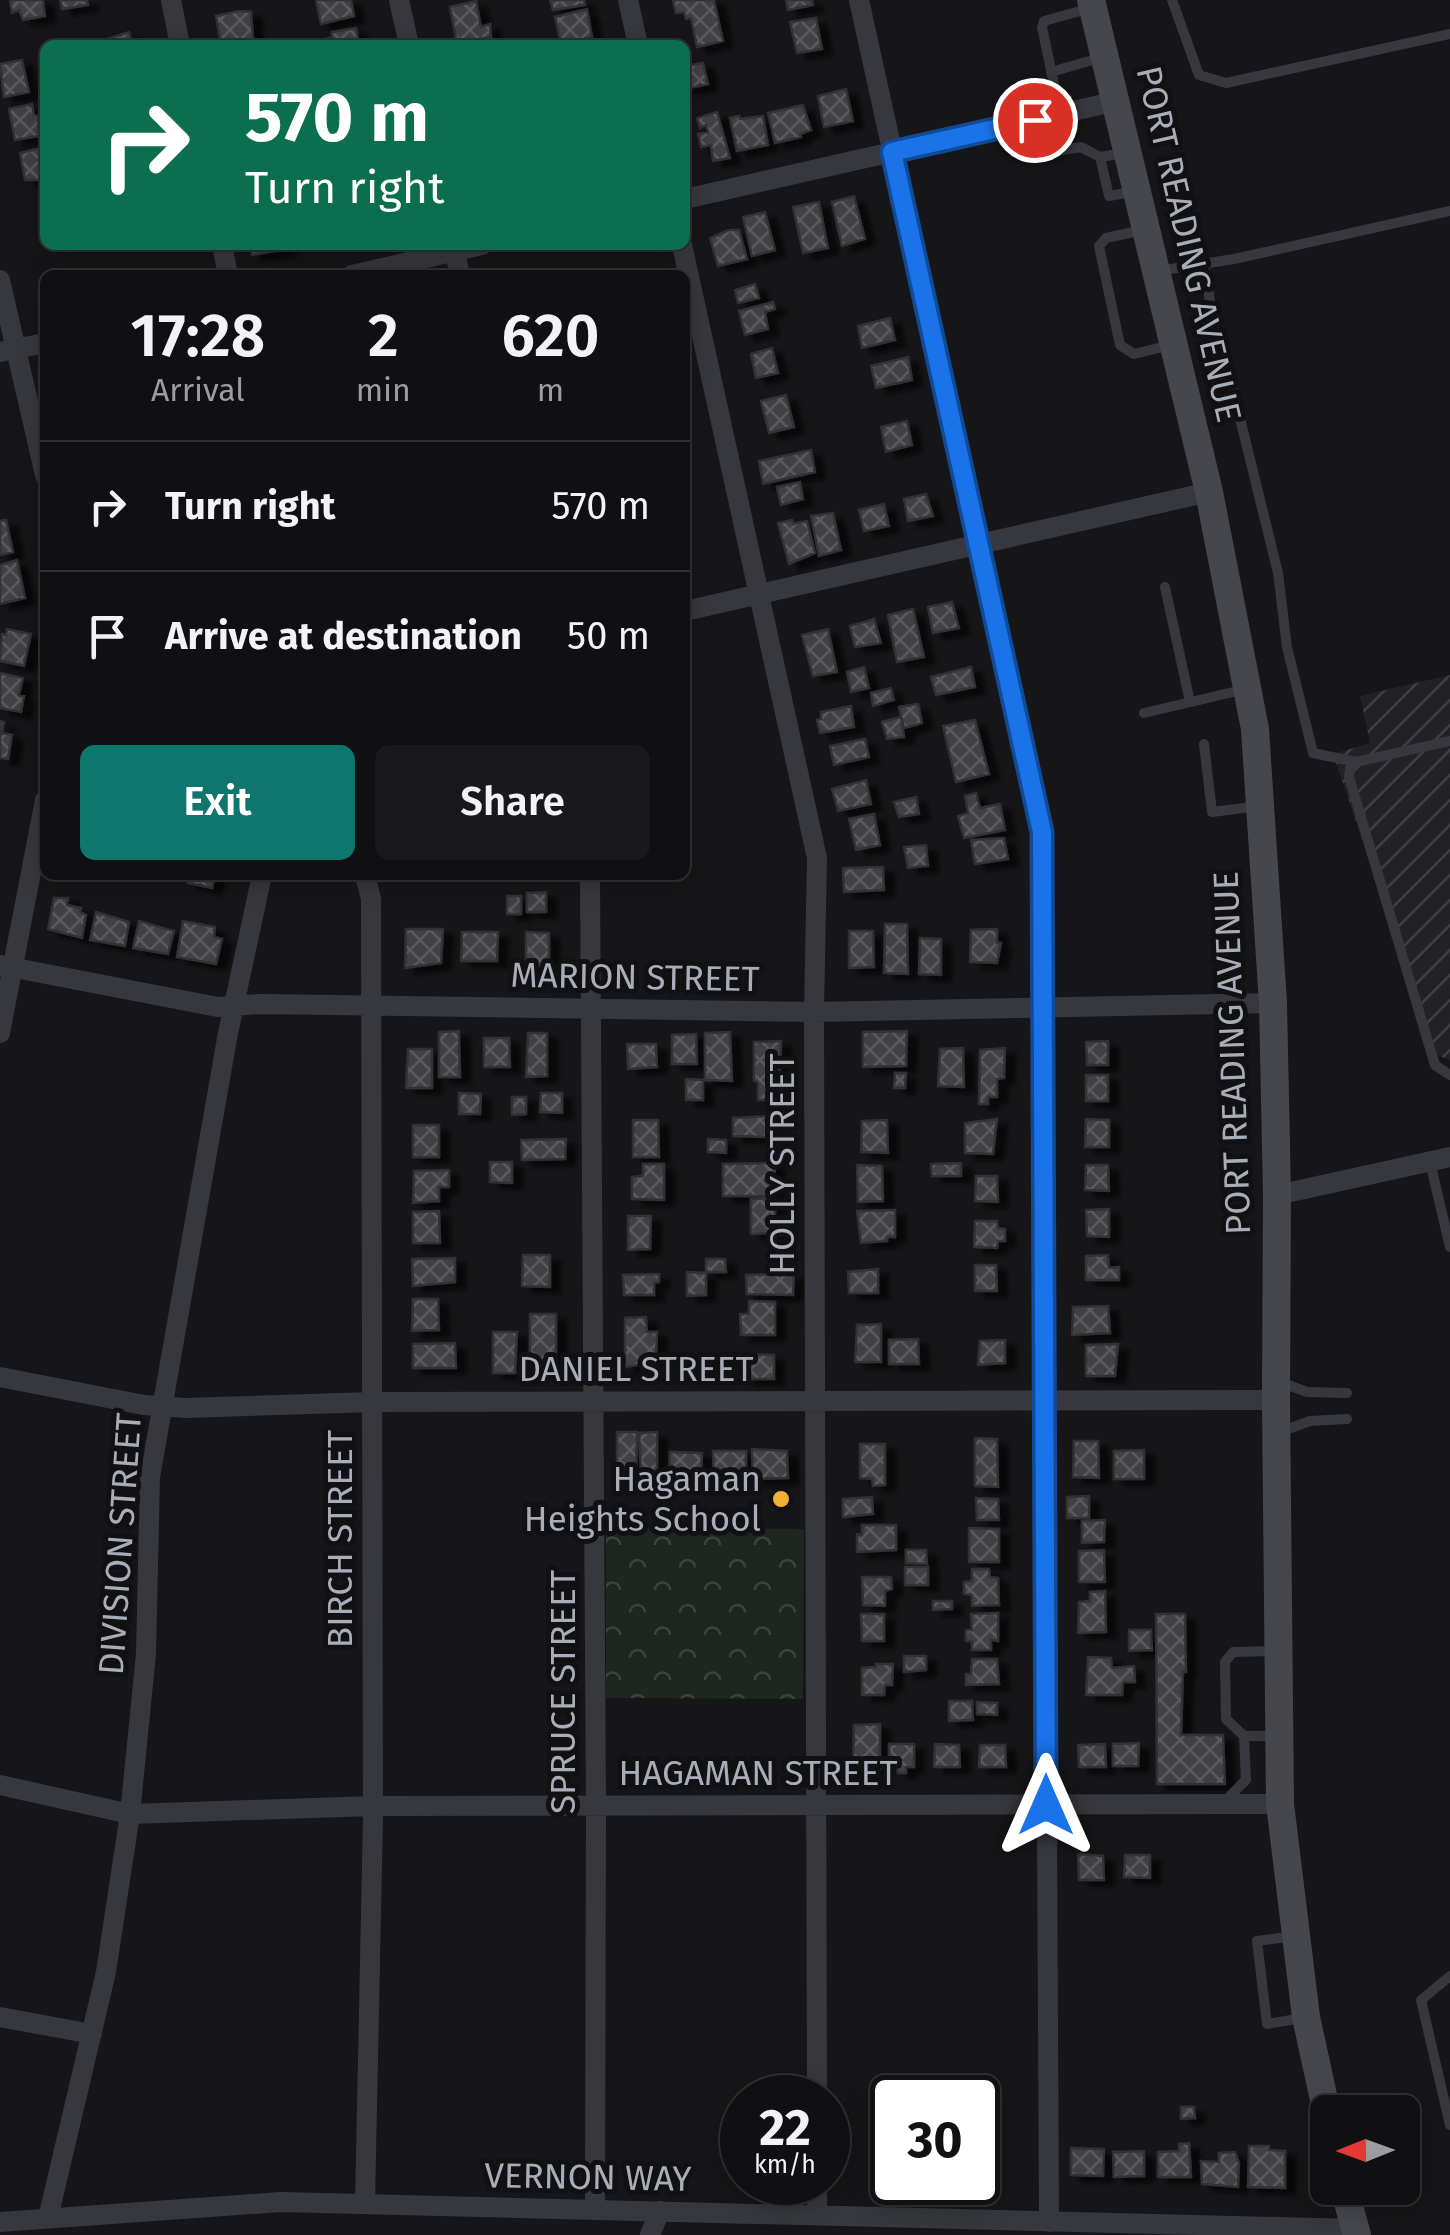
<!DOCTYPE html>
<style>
body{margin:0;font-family:"Fira Sans",sans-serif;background:#19191b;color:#f1f3f6;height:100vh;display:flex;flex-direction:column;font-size:38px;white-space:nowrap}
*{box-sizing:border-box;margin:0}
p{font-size:32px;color:#9c9d9f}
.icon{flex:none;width:55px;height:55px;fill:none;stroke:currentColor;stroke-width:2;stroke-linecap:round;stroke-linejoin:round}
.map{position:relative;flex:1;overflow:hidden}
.side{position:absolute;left:40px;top:270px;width:650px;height:610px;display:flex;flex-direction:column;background:#101012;border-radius:15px;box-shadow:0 5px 25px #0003,0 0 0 2px #303032}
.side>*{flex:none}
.top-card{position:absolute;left:40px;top:40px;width:650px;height:210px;border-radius:15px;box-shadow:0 5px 25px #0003,0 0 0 2px #303032;background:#0b6e4f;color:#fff;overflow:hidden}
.needle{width:65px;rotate:269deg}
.tools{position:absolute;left:1310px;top:2095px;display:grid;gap:20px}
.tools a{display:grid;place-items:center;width:110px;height:110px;border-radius:15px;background:#101012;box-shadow:0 5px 25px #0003,0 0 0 2px #303032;font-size:50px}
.speed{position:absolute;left:720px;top:2075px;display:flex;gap:20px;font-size:50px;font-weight:700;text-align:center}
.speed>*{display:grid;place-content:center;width:130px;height:130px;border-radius:50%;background:#101012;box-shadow:0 5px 25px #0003,0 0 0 2px #303032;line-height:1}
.speed small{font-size:25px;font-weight:400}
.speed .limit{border:5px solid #111;border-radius:15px;background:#fff;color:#111}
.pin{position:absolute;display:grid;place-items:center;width:85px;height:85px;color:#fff;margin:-42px;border:5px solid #fff;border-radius:50%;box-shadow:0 2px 10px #0007}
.me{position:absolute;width:110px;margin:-55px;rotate:0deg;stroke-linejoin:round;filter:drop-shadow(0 0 8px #0008)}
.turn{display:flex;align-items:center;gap:35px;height:210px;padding:0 40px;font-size:45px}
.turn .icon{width:130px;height:130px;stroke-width:2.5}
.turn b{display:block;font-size:70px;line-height:85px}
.eta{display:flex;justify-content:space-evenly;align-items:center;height:170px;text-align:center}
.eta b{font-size:60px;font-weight:600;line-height:70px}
.cta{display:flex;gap:20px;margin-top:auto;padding:20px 40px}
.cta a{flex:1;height:115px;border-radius:15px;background:#0f766e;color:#fff;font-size:40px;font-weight:600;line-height:115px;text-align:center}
.cta a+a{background:#19191b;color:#f1f3f6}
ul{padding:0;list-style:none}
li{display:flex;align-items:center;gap:30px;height:130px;padding:0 40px;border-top:2px solid #303032}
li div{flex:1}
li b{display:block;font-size:38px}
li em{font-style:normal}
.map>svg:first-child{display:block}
</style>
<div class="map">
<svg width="1450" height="2235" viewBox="0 0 1450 2235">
<defs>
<pattern id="industrial-furrows" width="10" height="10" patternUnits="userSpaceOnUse" patternTransform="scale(2.5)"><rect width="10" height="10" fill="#222225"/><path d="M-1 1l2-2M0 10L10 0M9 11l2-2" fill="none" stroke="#3f3f43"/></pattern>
<pattern id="park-crowns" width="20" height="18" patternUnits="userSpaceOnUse" patternTransform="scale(2.5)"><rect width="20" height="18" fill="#1e261f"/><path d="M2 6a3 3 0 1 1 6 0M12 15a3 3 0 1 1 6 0" fill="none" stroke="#3c433d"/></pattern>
<pattern id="building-cross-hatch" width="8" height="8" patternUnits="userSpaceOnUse" patternTransform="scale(2.5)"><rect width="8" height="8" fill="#404145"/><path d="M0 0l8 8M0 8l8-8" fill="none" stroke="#595a5e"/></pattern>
<filter id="shadow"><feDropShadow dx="10" dy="6" stdDeviation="2.5" flood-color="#0009"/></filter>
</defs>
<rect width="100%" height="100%" fill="#161618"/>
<path fill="url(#industrial-furrows)" d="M1450 675V1060L1435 1054 1333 754 1370 743 1360 696Z"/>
<path fill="url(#park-crowns)" d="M606 1528 804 1529 803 1699 606 1698Z"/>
<path fill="url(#building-cross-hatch)" stroke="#303034" stroke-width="2.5" filter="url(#shadow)" d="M10 0H43L45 16 23 20 19 10 12 13Z
M60 0H87L88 5 62 9Z
M316 0H351L354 16 321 24Z
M550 0H584L585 5 553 10Z
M673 0H714L723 41 697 47 691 18 686 19 684 12 676 13Z
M786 0H812L813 5 788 10Z
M476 1 481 27 490 24 491 37 481 39 484 45H450L449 40 456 38 450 7Z
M587 9 592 37 561 44 555 17Z
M239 11 251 12 253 38 243 45H221L216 16Z
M816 18 822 49 797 53 790 22Z
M356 28 359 45H323L322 40 332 37V32Z
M129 32 132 45H108L107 39Z
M22 60 29 92 4 97 0 64Z
M703 63 708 84 685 89V66Z
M846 89 853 121 824 127 818 96Z
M32 104 34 115 38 116 39 136 15 140 9 109Z
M803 105 811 130 800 134 801 137 775 143 768 113Z
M717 112 730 158 713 161 711 145 701 147 698 134 708 132 706 125 700 128 697 118Z
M739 116 740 119 763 116 768 145 737 151 730 118Z
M45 147V180H25L20 153Z
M854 196 865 239 842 246 832 202Z
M819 202 828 248 803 253 793 207Z
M765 212 775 250 752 256 743 217Z
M729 230H739L747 259 718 266 710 238Z
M250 245H285L286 249 252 255Z
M755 284 759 298 738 303 735 290Z
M773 302 775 309 765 312 768 329 745 335 739 311Z
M890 318 895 340 862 348 858 326Z
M772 348 778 373 756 378 751 354Z
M908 357 912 380 876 388 871 366Z
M786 395 794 427 769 433 761 401Z
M907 421 912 445 886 452 881 427Z
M811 450 815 472 763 484 759 461Z
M800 482 803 499 781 505 777 487Z
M926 494 933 516 908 521 904 499Z
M884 504 889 526 864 531 859 510Z
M833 513 841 550 819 556 811 516Z
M6 520 13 552 0 555V521Z
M792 520 793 524 807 521 815 553 789 564 778 523Z
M17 560 25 598 0 604V565Z
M952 602 959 628 933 633 928 607Z
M913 609 924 657 897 662 888 615Z
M874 619 881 643 855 647 850 626Z
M7 629 31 634 24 666 0 661 2 634 6 635Z
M828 629 837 672 813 676 802 635Z
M864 667 869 688 851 692 847 672Z
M971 667 975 687 936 695 931 677Z
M0 673 23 678 19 695 24 696 21 712 0 708Z
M891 688 894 700 873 706 871 693Z
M918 704 922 723 904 728 899 707Z
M851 706 854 727 820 733 817 720 821 719V712Z
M901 717 904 737 887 739 882 722Z
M975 720 989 774 956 782 943 726Z
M0 721 4 722 2 733 12 735 8 759 0 758Z
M865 739 869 757 834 765 830 746Z
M866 780 871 804 838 811 832 789Z
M976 793 980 808 1000 804 1005 830 964 838 958 816 968 813 965 796Z
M916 797 919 814 899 817 894 802Z
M874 814 880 845 856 850 849 819Z
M1004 838 1008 859 975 864 971 840Z
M926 845 928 866 908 868 904 847Z
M883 867 884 890 844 892 843 868Z
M189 875H215L212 888 188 883Z
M546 892V912H527V893Z
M507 896H521V914H507Z
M54 898H68L67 905 81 908 80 912 86 915 82 938 48 929Z
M96 912 129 922 125 946 90 940Z
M139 921 174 931 168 954 133 948Z
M183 921 215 927 214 937 222 939 216 964 177 957Z
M885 924H907L908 974 884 973Z
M406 929H443L441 963 405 968Z
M997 929V943H1001L997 963 970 962 971 930Z
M849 931H873L874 967 849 968Z
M462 932H498L497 961H461Z
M526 932 549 933V975H526Z
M920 938 941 939V975L919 974Z
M459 1031 460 1077H439V1032Z
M907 1031 906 1066 863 1067V1032Z
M730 1032 732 1081 705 1080V1033Z
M528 1033H547V1076L526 1077Z
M696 1034 697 1064H672V1035Z
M484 1038H509L510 1067H484Z
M781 1041 780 1100H758V1082L754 1081V1042Z
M1108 1041V1065H1087L1086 1042Z
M627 1044H656L657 1067 628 1069Z
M963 1048 964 1087 938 1086 940 1049Z
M1005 1048 1004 1078 997 1079V1097H988V1104H979L980 1050Z
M408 1049H432V1088H406Z
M895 1073H906L905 1088H894Z
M1086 1075H1108V1101H1086Z
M686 1079 703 1080V1100H686Z
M459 1093 481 1094 480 1114H459Z
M541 1093H562V1113L540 1112Z
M512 1097H526V1114L512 1115Z
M768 1116 767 1137 733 1136V1118Z
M997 1119 993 1154 965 1153V1123Z
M1086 1119 1109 1120V1147H1085Z
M633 1120H658L659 1157H633Z
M887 1120 888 1153 861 1152 862 1121Z
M413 1125H439V1157H413Z
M566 1139 565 1159 522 1160 521 1140Z
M708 1139 726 1140V1153L708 1152Z
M490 1162H512V1183L490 1182Z
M775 1163 774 1196H723V1164Z
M961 1163V1176H932L931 1164Z
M643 1164H664V1200L632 1199V1177L643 1176Z
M857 1165 882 1166 883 1201 858 1202Z
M1086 1165H1108L1109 1191 1085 1190Z
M449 1170V1187H439V1201L413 1203 414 1171Z
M976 1176H997L998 1202 975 1201Z
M775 1198V1233L751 1234V1199Z
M1109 1209V1237L1087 1236 1086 1210Z
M895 1210V1237H887V1241L861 1243 857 1211Z
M439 1211 440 1243H413V1212Z
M628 1216H651L650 1249 628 1250Z
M975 1221H997L998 1228 1005 1229V1241H998L997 1248 974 1247Z
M523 1255H550V1287L522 1286Z
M1108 1255 1109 1268 1119 1267V1280H1086V1256Z
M455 1258V1282L413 1286 412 1259Z
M706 1259H725L726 1272H706Z
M975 1265H996L997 1291H975Z
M878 1269V1293H849L848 1272Z
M687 1272 706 1273V1295L687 1296Z
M659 1274V1282L654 1283V1295H624L623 1275Z
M794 1274 793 1295 747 1294 746 1275Z
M413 1299H438L439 1330 412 1331Z
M749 1301 775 1302V1335H741L740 1314H749Z
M1108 1306 1110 1333 1072 1335 1073 1307Z
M530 1314H556V1363H530Z
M646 1317 647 1332H657L656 1362 625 1367V1318Z
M881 1324V1362H855L857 1325Z
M493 1332H517L515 1373H493Z
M918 1339 919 1364H889V1340Z
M1005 1340V1363L978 1365 980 1341Z
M455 1343 456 1368H413V1344Z
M1118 1344 1115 1376H1086V1345Z
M744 1354 774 1355V1379H744Z
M617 1432H637L636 1477 617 1478Z
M657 1432V1479L641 1478 639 1433Z
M975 1438 997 1439 998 1487 975 1486Z
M1074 1441H1098L1099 1478 1073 1477Z
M860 1444H885V1485L873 1486 872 1479 860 1478Z
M752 1449 787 1451 788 1478 753 1479Z
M1144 1450V1479H1114V1451Z
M713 1451H746V1478L714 1483Z
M670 1452 702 1453 701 1481 687 1484 669 1481Z
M1089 1496V1518H1067V1497Z
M872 1497 873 1514 843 1517V1499Z
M976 1498 998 1499 999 1520H977Z
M1105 1520 1104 1542 1082 1543V1521Z
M862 1525H896V1550L857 1552V1534L862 1535Z
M969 1528 999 1529V1562H969Z
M906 1550H926L927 1564 906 1563Z
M1104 1550 1105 1582H1079V1551Z
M905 1567H928V1585H905Z
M972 1569H989L990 1577 998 1578 999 1605 972 1606V1595L964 1594V1582L972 1581Z
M862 1577H891L892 1589 885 1591V1606L863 1605Z
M1105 1591 1106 1632 1078 1633 1079 1602 1090 1601V1592Z
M933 1601H952V1609L933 1610Z
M998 1613V1641L991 1640V1650H972V1641H966V1630H972L971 1614Z
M861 1614H884V1641H862Z
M1156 1614H1185L1186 1672H1183L1181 1735H1223L1225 1784H1157Z
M1129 1630H1151L1152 1650 1129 1651Z
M904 1656H926V1670L904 1672Z
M1088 1657 1111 1658 1112 1668 1134 1666 1135 1682H1123L1122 1695H1086Z
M972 1659H997L999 1684 966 1685V1674H971Z
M876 1664H893L892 1685H885L884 1695H862V1668L876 1667Z
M949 1701H972L973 1720 949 1721Z
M977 1702 997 1703V1715L977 1714Z
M880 1724V1769H853L854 1725Z
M1139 1743 1138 1766H1113V1744Z
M889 1744H914V1767H906V1773H898L897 1767 889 1766Z
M935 1744 959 1745 960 1767H934Z
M1105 1744 1106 1767H1079L1078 1745Z
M980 1745H1005L1006 1767H979Z
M1078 1854 1103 1856 1104 1880H1079Z
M1125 1855H1150V1878L1124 1877Z
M1181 2107H1194L1195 2118 1181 2119Z
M1189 2143 1191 2177H1158V2152L1179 2151V2144Z
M1249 2146H1269V2150L1285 2151V2188L1248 2187Z
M1071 2148 1104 2149 1103 2176 1071 2175Z
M1144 2151V2176L1114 2177 1113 2152Z
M1235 2152 1239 2163 1238 2187 1202 2184 1201 2161 1219 2162V2153Z"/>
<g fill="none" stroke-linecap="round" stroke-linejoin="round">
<path stroke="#37383d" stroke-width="10" d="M1172 0 1199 75 1226 83 1450 34
M1051 72 1103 57
M1060 113 1042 27 1044 21 1091 8
M1035 120 1043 153 1081 147 1100 157 1125 153
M1100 157 1109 196 1137 191
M1143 230 1106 238 1099 246 1120 345 1134 354 1171 345
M1204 263 1215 334 1235 398 1278 573 1287 647 1313 753 1356 762
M1158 271 1234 259 1450 211
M1165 587 1190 702
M1144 713 1246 689
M1450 741 1356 762 1350 769 1349 777 1435 1065 1450 1075
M1204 744 1212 812 1259 806
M1430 1162 1450 1247
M1280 1382 1307 1392 1347 1393
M1277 1433 1310 1421 1347 1419
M1276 1651 1233 1652 1225 1662 1226 1719 1244 1736H1278
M1230 1804V1796L1246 1780 1244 1736
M1295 1936 1257 1941 1267 2024 1303 2018
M1450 1976 1421 2000 1450 2125"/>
<path stroke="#37383d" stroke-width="20" d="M171 0 180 45
M399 0 409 45
M628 0 638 45
M859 0 1042 831 1049 2222
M685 199 1117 101
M222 245 228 275
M453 245 460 275
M682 245 817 858 814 1012 817 2098
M352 275 482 245
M0 280 45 475
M0 352 45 343
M685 611 1209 492
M590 875 596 1806 595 2210
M0 965 218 1007 261 1004 814 1012 1273 1003
M0 1033 45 800
M1277 1195 1450 1157
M0 1377 144 1405 186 1408 372 1402 1276 1400
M0 1785 130 1814 372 1806 1280 1804
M0 2017 92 2034
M365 2204 373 1816 371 899 365 875
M817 2215V2182
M48 2218 106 1972 130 1814 146 1654 150 1477 228 1033 262 875
M0 2222 281 2202 1355 2229
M650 2235 660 2211"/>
<path stroke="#45474d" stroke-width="28" d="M1091 0 1209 492 1255 729 1273 1003 1277 1195 1276 1400 1280 1804 1306 2017 1328 2118
M1344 2188 1357 2235"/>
</g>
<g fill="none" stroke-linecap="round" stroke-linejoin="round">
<defs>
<path id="route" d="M1035 120 892 152 1042 832 1046 1805"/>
</defs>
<use href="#route" stroke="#114b97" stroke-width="25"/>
<use href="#route" stroke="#1a73e8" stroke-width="18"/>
</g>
<circle fill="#f2b134" stroke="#111113" stroke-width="4" cx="781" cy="1499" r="10"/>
<g text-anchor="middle" stroke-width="10" stroke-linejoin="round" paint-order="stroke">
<g font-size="35" fill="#a8adb8" stroke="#111113">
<text transform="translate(1189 244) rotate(77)" y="12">PORT READING AVENUE</text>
<text transform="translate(635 977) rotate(1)" y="12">MARION STREET</text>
<text transform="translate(1232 1053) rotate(-92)" y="12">PORT READING AVENUE</text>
<text transform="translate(782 1164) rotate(-90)" y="12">HOLLY STREET</text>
<text x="636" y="1381">DANIEL STREET</text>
<text transform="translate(340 1539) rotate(-90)" y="12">BIRCH STREET</text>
<text transform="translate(120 1544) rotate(-86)" y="12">DIVISION STREET</text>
<text transform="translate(563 1692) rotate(-90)" y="12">SPRUCE STREET</text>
<text x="758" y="1785">HAGAMAN STREET</text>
<text transform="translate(588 2177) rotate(1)" y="12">VERNON WAY</text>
</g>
<g font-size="35" fill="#a8adb8" stroke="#111113" text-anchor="end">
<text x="761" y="1491">Hagaman<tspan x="761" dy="40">Heights School</tspan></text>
</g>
</g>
</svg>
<div class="tools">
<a><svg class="needle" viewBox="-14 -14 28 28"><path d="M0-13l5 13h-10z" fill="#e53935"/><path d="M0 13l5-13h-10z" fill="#9c9d9f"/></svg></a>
</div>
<div class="speed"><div>22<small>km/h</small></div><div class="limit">30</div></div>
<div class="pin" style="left:1035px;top:120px;background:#d93025"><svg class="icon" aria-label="arrive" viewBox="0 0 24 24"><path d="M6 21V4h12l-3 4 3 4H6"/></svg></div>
<svg class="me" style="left:1046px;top:1805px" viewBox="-20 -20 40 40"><path d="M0-17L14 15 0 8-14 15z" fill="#1a73e8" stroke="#fff" stroke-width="4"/></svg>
<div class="top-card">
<div class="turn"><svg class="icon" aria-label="right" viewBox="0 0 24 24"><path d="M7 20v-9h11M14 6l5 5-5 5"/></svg><div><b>570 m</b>Turn right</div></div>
</div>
<section class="side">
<div class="eta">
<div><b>17:28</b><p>Arrival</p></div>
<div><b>2</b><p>min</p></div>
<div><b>620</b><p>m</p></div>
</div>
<ul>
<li><svg class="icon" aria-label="right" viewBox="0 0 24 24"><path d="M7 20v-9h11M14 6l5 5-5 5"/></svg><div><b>Turn right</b></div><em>570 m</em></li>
<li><svg class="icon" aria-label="arrive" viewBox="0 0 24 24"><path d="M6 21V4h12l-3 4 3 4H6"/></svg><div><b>Arrive at destination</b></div><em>50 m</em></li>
</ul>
<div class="cta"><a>Exit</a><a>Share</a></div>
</section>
</div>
